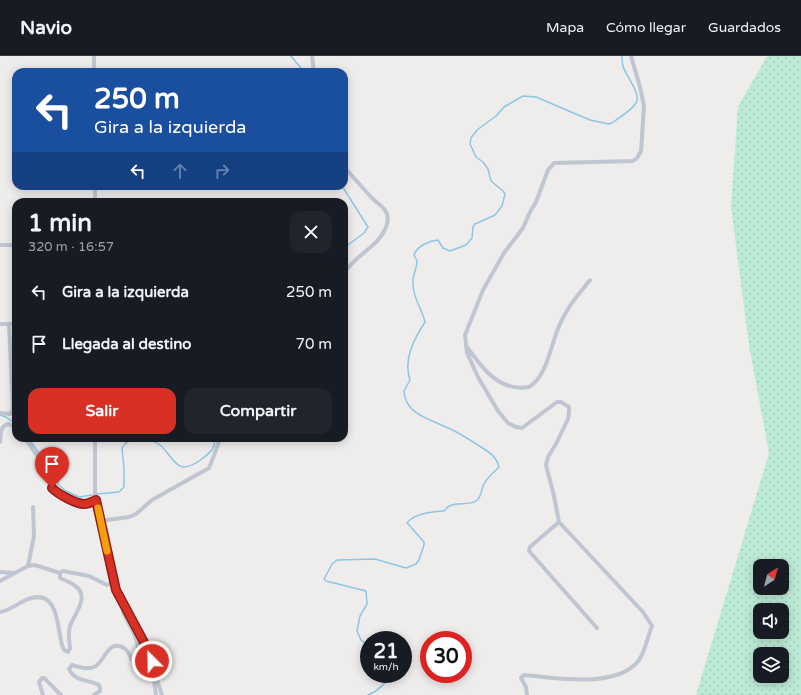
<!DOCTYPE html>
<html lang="es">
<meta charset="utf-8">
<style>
body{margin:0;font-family:"Varela Round",sans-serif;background:#20242c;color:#f1f3f6;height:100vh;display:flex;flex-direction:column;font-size:15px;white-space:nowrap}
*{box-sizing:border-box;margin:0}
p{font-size:13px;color:#9ea1a6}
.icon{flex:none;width:22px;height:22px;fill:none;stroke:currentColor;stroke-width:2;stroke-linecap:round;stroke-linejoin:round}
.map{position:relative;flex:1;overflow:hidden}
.drawer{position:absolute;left:12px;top:142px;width:336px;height:244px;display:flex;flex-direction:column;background:#171b24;border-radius:12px;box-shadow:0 2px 10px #0003}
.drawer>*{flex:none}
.banner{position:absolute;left:12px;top:12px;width:336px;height:122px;border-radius:12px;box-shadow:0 2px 10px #0003;background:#1a4fa0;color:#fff;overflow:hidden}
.needle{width:26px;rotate:36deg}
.buttons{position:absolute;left:753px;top:503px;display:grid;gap:8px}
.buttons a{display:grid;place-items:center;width:36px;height:36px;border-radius:8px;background:#171b24;box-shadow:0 2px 10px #0003;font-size:20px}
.speed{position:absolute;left:360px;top:575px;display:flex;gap:8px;font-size:20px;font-weight:700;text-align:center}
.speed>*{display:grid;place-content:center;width:52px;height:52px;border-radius:50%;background:#171b24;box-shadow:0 2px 10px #0003;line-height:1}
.speed small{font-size:10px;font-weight:400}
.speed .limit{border:6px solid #d22;background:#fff;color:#111}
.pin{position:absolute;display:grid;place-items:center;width:34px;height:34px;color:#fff;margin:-41px -17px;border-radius:50% 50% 50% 0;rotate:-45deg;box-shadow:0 0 4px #0007}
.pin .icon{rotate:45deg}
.me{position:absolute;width:44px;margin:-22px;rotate:337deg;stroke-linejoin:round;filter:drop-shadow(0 0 3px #0008)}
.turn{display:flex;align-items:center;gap:14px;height:84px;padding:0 16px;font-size:18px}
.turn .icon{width:52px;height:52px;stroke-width:2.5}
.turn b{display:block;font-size:28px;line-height:34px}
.lanes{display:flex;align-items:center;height:38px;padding:0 16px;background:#0003;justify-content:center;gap:20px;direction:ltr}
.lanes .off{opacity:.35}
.round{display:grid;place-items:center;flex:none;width:42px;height:42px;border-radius:12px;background:#20242c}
.overview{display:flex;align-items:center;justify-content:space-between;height:68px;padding:0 16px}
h1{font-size:24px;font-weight:700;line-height:30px}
.primary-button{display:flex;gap:8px;margin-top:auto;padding:8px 16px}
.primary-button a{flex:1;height:46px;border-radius:12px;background:#d93025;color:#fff;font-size:16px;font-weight:700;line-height:46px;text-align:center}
.primary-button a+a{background:#20242c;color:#f1f3f6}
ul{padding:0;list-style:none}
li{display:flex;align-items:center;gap:12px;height:52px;padding:0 16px}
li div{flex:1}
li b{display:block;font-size:15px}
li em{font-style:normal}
header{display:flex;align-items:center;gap:24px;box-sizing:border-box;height:56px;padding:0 20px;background:#171b24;border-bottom:1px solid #363941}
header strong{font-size:19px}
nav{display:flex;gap:22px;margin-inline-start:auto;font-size:14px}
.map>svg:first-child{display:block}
</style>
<header>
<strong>Navio</strong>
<nav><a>Mapa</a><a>Cómo llegar</a><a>Guardados</a></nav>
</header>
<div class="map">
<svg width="801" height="639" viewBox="0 0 801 639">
<defs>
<pattern id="green-dots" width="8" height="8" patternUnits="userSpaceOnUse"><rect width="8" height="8" fill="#bcebd5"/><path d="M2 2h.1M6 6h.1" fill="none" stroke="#a3cbb9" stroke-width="1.8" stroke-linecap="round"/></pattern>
</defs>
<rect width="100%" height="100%" fill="#efecec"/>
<path fill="url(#green-dots)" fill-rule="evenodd" d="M767 0H801V639H696L769 397 749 289 731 151 738 51ZM760 510H782V532H760ZM760 554H782V576H760ZM760 598H782V620H760Z"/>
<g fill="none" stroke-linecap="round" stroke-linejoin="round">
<path stroke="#8cc6e5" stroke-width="1.5" d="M291 0 304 16
M342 130 368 171 364 177 344 192
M0 359 6 361 16 368
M28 382 50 412 59 429 66 435 79 441 92 439
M97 438 119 436 124 431V413L122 392C125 386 132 382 140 382 147 383 154 384 160 389 167 394 175 411 184 411 191 411 198 406 203 402 211 396 215 392 215 382
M369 590 361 584 357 575 360 560 367 548 366 535 326 525 324 523 332 508 337 504 375 503 406 512 416 508 419 504 424 489V486L409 469 407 467C415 457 432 456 444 455 452 443 467 451 476 445 482 441 481 433 484 428 487 422 494 416 499 411 497 401 489 396 481 391 470 384 460 377 448 372 431 363 405 359 404 335L410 324C403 303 414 283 425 266 421 250 412 242 413 223 414 217 417 211 417 205L414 199C417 190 429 185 438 184L443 192 450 195 466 189 472 182 473 171 475 168 495 159 502 150 505 138 503 135 491 125 488 113 483 106 476 101 470 88 471 82 477 74 496 60 504 51 523 40 536 41 590 64 609 68 612 67C620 61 631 55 636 47 642 38 625 19 623 10 622 7 622 3 622 0
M403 593 405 596 403 600
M368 639C379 635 385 627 392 618"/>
<path stroke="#c0c6d1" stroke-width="4" d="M94 0V16
M312 0 314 16
M344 111C353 121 362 131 371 141 376 146 381 149 385 154 393 165 382 181 373 189 363 198 352 205 344 217
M95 130V146
M0 189H16
M0 268H16
M467 291C482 312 499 336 529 331 548 320 551 286 560 268 567 251 579 238 590 224
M0 357 10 358 13 353 9 268
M25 382 44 410 52 432 61 439 81 448H85L96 444
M95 382V440L114 526 123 547 146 590 162 639
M0 386C1 378 0 369 9 368L16 372
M100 465 129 461 136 458 152 444 209 412 216 394 220 382
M559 466 530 491 529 495 597 572
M28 510 34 480 33 451
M0 516 14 517
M0 525 28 510 35 509 60 517
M0 556C11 554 18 547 28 543 59 532 57 571 62 589L64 594 68 596 70 592C69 585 68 577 70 570 75 557 91 540 74 529 70 526 65 524 60 522V517L63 515 89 520 107 529 114 526
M152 610 156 639
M43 639 39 626 42 622H44L61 639
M94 639 100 635V632L99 629C89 624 74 625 69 613L72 609C79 611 87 614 94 611 104 607 106 588 119 590 127 591 130 600 133 606L137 607 139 605C139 596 138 588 135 580 131 569 121 559 123 548
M527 639 526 631 521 622 524 619C556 622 618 633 639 604 645 596 648 579 652 570L643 556 559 466 554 440 546 409 548 401 556 388 568 363 569 356V351L561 346H557L522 372 516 371 508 367 498 355 478 321 467 297 465 279 483 234 504 197 523 172 530 156 536 146 548 114 554 107 633 105 637 102 641 95 644 50 640 31 631 0"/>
</g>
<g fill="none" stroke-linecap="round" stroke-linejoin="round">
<defs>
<path id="route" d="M52 432C58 438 76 448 84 448 88 448 92 446 96 444L116 534 146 590 152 605"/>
</defs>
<use href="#route" stroke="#8d1f18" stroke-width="10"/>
<use href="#route" stroke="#d93025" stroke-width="7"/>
<path stroke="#f59e0b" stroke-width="7" d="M98 452 107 495"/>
</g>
</svg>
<div class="buttons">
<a><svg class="needle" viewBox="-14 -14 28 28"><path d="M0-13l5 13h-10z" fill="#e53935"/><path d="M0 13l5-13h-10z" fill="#9ea1a6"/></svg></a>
<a><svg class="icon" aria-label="sound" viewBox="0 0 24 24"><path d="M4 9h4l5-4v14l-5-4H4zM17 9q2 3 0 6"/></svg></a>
<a><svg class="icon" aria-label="layers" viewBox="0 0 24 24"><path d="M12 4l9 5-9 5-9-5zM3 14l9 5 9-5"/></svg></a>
</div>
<div class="speed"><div>21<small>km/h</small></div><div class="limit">30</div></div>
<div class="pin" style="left:52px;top:432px;background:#d93025"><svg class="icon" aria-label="arrive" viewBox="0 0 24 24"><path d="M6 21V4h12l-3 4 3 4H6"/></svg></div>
<svg class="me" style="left:152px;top:605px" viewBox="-20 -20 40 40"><circle r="17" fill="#d93025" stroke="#fff" stroke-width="3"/><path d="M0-11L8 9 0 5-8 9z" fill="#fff"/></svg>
<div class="banner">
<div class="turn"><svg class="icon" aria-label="left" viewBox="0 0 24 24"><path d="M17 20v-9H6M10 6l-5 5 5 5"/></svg><div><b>250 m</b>Gira a la izquierda</div></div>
<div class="lanes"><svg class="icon" aria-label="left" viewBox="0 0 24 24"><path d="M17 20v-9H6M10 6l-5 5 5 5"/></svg><svg class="icon off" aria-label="ahead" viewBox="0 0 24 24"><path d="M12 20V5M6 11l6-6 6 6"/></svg><svg class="icon off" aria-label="right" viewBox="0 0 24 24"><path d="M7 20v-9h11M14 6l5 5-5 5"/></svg></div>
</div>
<section class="drawer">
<div class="overview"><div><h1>1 min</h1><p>320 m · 16:57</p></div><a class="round"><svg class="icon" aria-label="close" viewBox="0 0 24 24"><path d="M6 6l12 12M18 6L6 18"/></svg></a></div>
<ul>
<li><svg class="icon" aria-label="left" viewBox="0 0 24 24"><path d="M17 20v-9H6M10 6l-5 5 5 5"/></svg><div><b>Gira a la izquierda</b></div><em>250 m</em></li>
<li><svg class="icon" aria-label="arrive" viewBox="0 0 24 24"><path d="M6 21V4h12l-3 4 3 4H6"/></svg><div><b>Llegada al destino</b></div><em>70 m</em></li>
</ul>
<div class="primary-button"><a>Salir</a><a>Compartir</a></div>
</section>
</div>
